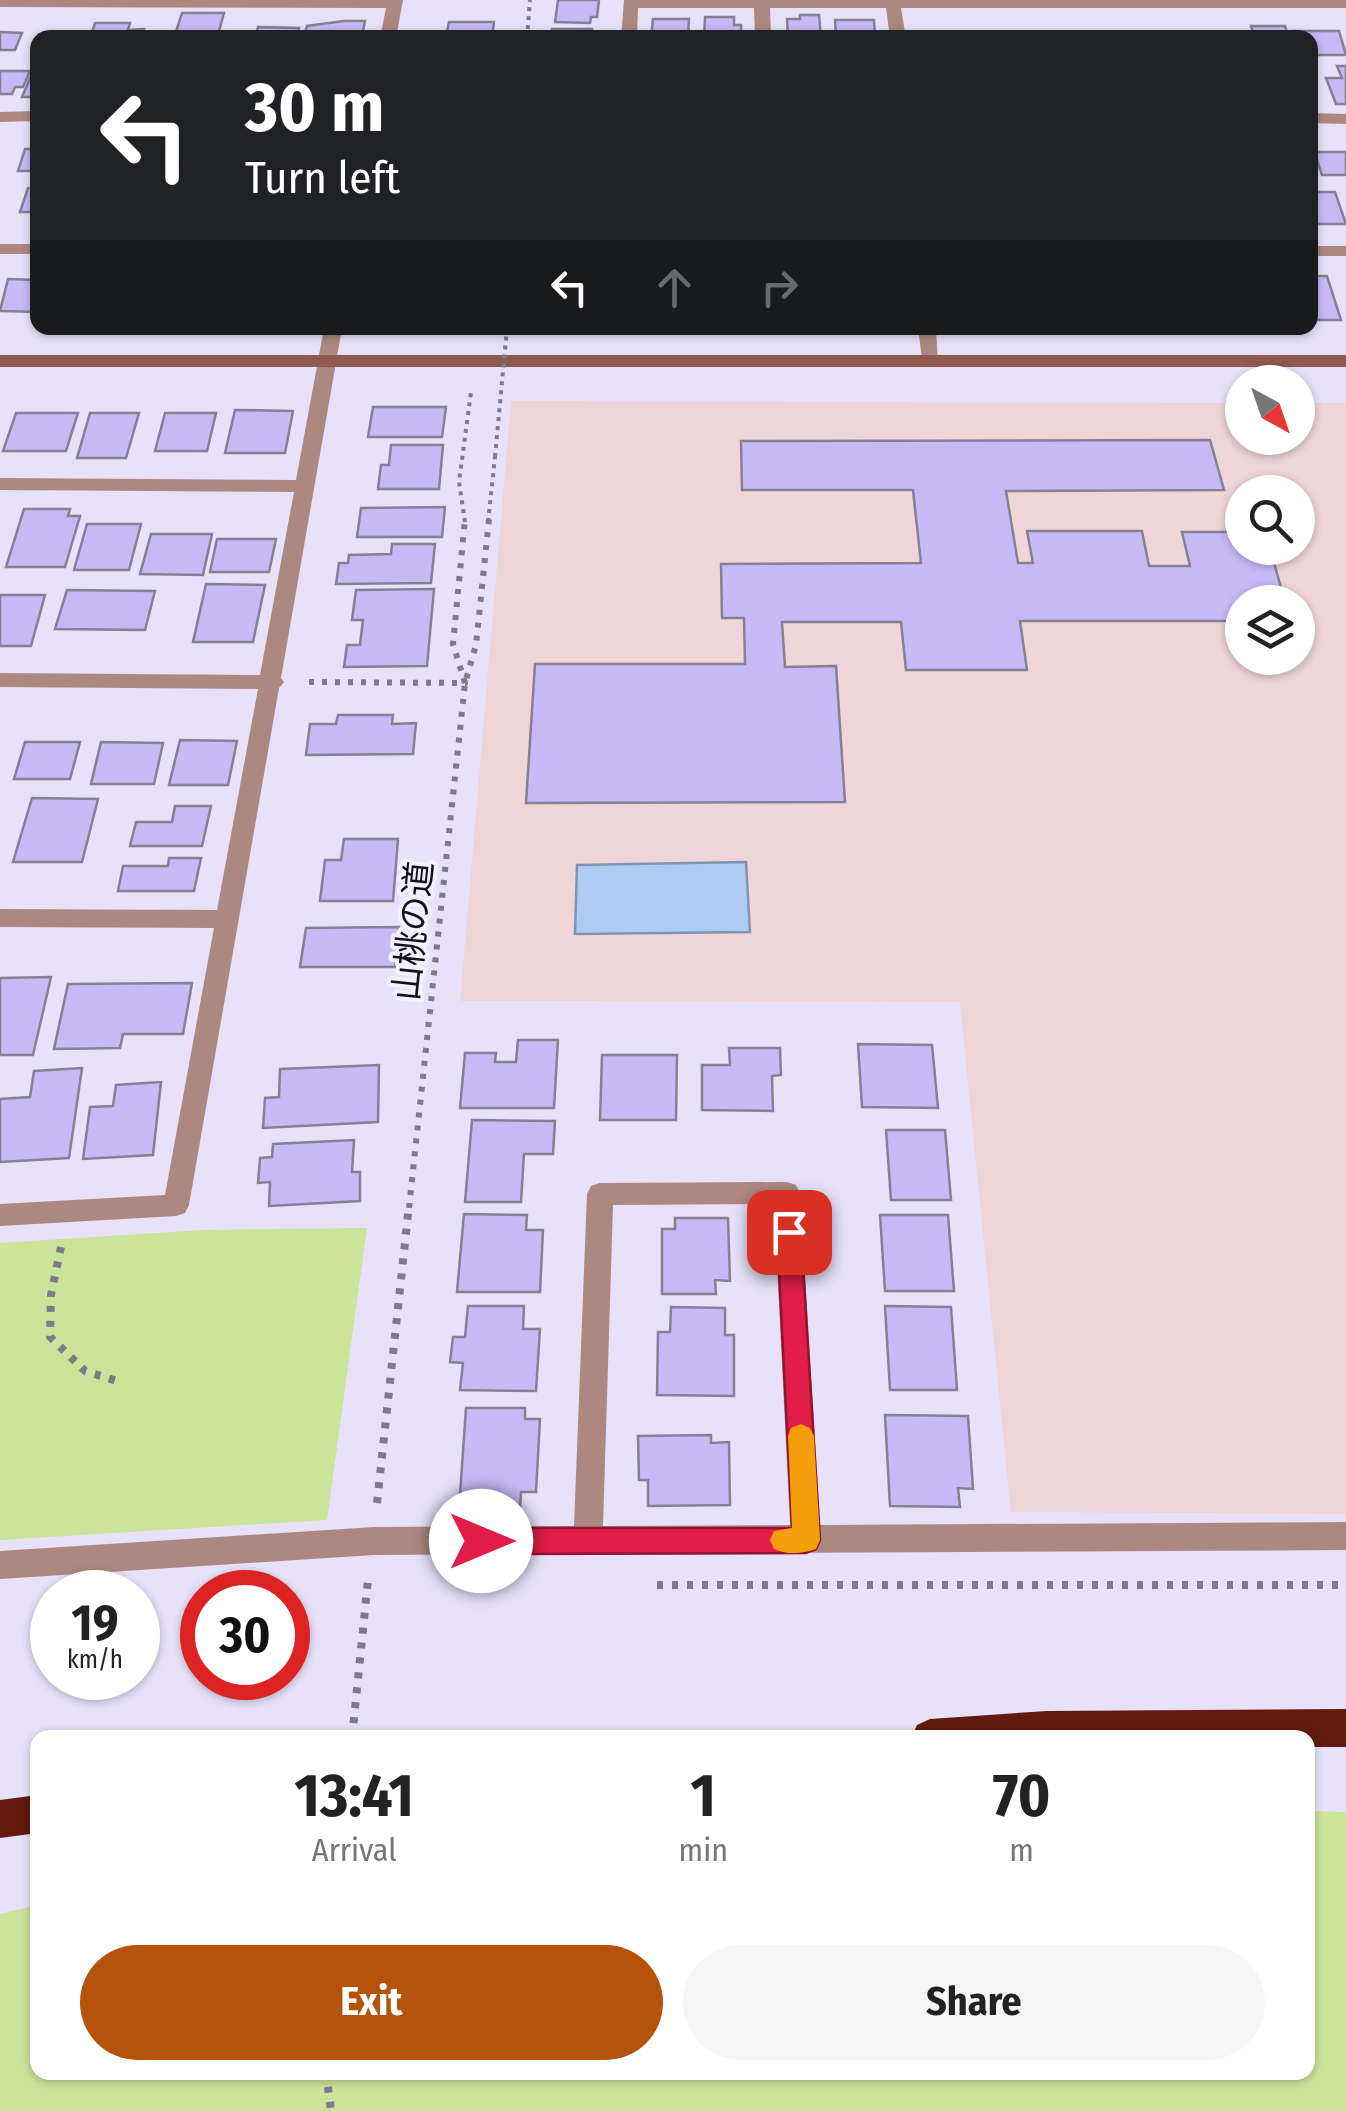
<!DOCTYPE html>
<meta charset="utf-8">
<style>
body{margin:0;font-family:"Fira Sans Condensed","Noto Sans JP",sans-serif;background:#f6f6f6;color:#222;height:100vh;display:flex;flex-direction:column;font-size:38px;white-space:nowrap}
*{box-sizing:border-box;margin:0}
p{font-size:32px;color:#767676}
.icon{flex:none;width:55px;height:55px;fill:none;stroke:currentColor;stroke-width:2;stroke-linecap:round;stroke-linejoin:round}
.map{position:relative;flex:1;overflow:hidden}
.details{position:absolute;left:30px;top:1730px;width:1285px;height:350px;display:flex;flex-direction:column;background:#fff;border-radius:20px;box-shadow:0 2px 8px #0004}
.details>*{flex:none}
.hud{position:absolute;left:30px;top:30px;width:1288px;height:305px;border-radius:20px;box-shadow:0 2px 8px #0004;background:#202124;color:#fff;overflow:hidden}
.needle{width:65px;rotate:140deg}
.controls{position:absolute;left:1225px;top:365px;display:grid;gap:20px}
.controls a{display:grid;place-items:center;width:90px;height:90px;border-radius:50%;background:#fff;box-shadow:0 2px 8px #0004;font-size:50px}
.speed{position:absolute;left:30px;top:1570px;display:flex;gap:20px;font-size:50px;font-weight:700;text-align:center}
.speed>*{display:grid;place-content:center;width:130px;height:130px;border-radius:50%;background:#fff;box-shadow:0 2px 8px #0004;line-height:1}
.speed small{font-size:25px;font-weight:400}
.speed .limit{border:15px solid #d22;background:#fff;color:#111}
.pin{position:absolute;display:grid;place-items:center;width:85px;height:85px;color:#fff;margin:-42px;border-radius:20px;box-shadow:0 5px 15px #0006}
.me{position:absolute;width:110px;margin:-55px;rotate:90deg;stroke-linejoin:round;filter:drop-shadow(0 0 8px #0008)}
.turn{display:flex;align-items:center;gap:35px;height:210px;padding:0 50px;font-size:45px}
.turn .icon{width:130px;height:130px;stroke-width:2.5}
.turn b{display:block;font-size:70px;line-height:85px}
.lanes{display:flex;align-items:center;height:95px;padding:0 50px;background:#0003;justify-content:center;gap:50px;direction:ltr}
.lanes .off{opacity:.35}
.eta{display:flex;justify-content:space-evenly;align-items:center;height:170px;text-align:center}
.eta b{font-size:60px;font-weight:700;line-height:70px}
.primary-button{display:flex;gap:20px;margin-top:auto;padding:20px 50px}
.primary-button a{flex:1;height:115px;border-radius:60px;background:#b45309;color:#fff;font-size:40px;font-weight:700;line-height:115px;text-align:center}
.primary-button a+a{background:#f6f6f6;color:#222}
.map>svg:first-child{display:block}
</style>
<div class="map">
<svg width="1346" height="2111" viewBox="0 0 1346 2111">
<rect width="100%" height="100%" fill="#e7e2f9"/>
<path fill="#efd5d7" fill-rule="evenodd" d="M511 401 1242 403V438H1298V403H1346V1514L1011 1512 960 1002 460 1001ZM1242 492H1298V548H1242ZM1242 602H1298V658H1242Z"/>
<path fill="#cce49a" d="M367 1228 327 1520 0 1540V1243L202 1230Z
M1308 1811 1346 1812V2111H0V1914L37 1905 38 2072H1308Z"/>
<path fill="#aeccf3" stroke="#8094b2" stroke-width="2.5" d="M746 862 750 932 575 934 577 865Z"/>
<path fill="#c8baf6" stroke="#858195" stroke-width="2.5" d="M558 0H599L597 17H591L590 23 555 22Z
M182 13H224L217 38H174Z
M800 15H819L821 38H788L787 19H800Z
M705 17H734V25H741V38H704Z
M653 19H689L688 38H651Z
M835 20H874L875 38H836Z
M344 21H365L362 36 304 38 307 26Z
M449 22H494L492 36 455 38 446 36Z
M95 23H130L128 30 144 29 141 38H90Z
M1251 26H1285L1289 38H1255Z
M258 27 299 28 296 38H255Z
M552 29H592V34H603V38H552Z
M1293 31H1339L1346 55H1310V38H1295Z
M0 32 22 33 15 50H0Z
M924 32H968L969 38H925Z
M1077 34H1145L1146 38H1078Z
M1337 66H1346V104H1336L1326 78H1342Z
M34 69H38V97H22Z
M0 71H30L23 87H15L12 94H0Z
M25 149H38V171H18Z
M1314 152H1346V175H1322Z
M28 188H38V212H20Z
M1310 192H1335L1346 224H1310Z
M1310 276H1327L1341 320H1310Z
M8 279 38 280V312L0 311Z
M373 407H446L442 437H368Z
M235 410 293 411 285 453H225Z
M16 413H78L66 451H3Z
M90 413H139L126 458H77Z
M165 413H216L207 451H155Z
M1210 440 1224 490 1006 491 1018 563H1033L1027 531H1142L1149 566H1190L1182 532H1242V548H1270L1285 602H1242V621H1020L1027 670H906L901 622H782L785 667 836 666 845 802 526 803 535 664H745L744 618H722L721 564 921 563 913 490H742L741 441Z
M391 445H443L439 489H378L381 465H389Z
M445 507 442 537H357L361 508Z
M24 509H70L68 516H80L65 567H6Z
M87 524H141L129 570H74Z
M151 534H212L203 575 140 574Z
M217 539H276L269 572H210Z
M392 544H435L431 583 336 584 339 563H348L349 555 391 554Z
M206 584 265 585 253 642H193Z
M434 589 427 666 344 667 347 645H360L363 620H352L356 590Z
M67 590 155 591 145 630 55 629Z
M0 595H45L31 646H0Z
M338 715H393L392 724 416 723 413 754 306 755 310 724H336Z
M180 740 237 741 228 785H169Z
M25 742H80L70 779H14Z
M101 742 163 743 154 784H91Z
M32 798 98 799 82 862H13Z
M175 806H211L202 846H130L136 822H172Z
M344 839H398L393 901H320L325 860H341Z
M169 858H201L194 891H118L123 866H168Z
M399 927 395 967H300L306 928Z
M51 977 33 1055H0V978Z
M192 983 183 1034H123L120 1048 54 1049 68 984Z
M518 1040H558L554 1108H460L465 1053H496L495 1062H516Z
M858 1044 932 1045 938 1108 862 1107Z
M729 1048H780L781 1075 772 1076 773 1111 702 1110V1065H730Z
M602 1055H677L676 1120H600Z
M379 1065 378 1122 263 1128 265 1098 279 1097 280 1069Z
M82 1068 69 1158 0 1162V1099L30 1097 34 1071Z
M161 1082 153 1155 83 1159 90 1107 113 1106 116 1085Z
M472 1120 555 1121 553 1154H524L521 1202H465Z
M886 1130H945L951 1200H891Z
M354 1140 352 1172H360V1201L269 1206 270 1182 258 1183 260 1158 272 1157 273 1144Z
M464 1214 527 1215 526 1230H543L540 1292H457Z
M880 1215H948L954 1291H885Z
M675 1218H728L730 1281 715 1280 716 1294H662V1229H675Z
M468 1306H524L523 1329H540L536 1391 460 1390 463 1363 450 1362 453 1337H465Z
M885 1306 951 1307 957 1390H890Z
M671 1307 725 1308V1335H734V1396L657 1395 658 1332H670Z
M466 1408H525V1419H540L536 1492H521L520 1509H459Z
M885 1415 968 1416 973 1489 958 1488 960 1507 890 1506Z
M711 1435V1443L729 1442 730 1505 648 1506V1480H639L638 1436Z"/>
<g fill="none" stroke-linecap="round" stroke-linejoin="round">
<path stroke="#7e7a8a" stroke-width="4" stroke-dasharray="4 5" stroke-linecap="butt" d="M527 38 530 0
M465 522 459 482 471 392
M488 522 495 457"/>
<path stroke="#7e7a8a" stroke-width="6" stroke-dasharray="5 8" stroke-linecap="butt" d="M309 682 465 683 453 644 465 519
M409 1208 465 683 476 645 489 519"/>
<path stroke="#7e7a8a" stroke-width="8" stroke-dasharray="6 9" stroke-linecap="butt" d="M61 1247 51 1295 50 1337 85 1371 120 1382
M377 1503 409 1205
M657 1585H1346
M352 1738 368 1580
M326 2072 331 2111"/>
<path fill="#ad8880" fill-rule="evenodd" d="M0 0H403L396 38H380L386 8 0 7Z
M624 0H1346V8H901L906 38H890L886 8H770L771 38H755L754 8H638L637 38H621Z
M38 111V121L0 122V112Z
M1310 113 1346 114V124L1310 123Z
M0 244H38V254H0Z
M1310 246H1346V256H1310Z
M324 328H342L281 678 284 682 279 688 189 1205 185 1213 176 1216 0 1226V1204L165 1195 214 928 0 927V909L217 910 258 689 0 687V673L260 675 294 492 0 490V478L296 480Z
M918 328H936L938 363 931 365 922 359Z
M787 1182 796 1185 800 1193 820 1525 1346 1522V1550L374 1555 0 1579V1551L374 1527 574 1526 587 1194 591 1186 600 1183ZM774 1204 790 1525 603 1526 613 1205Z"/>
<path fill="#8f5a50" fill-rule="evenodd" d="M0 355H1346V367H0Z"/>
<path fill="#621a0e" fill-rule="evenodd" d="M1346 1709V1747H1308V1738H911L917 1725 930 1719 1047 1711Z
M38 1795V1833L0 1838V1800Z"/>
<path stroke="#7e7a8a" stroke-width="4" stroke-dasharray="4 5" stroke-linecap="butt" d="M495 457 507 328"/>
</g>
<path fill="#e11d48" stroke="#92132f" stroke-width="2.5" d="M789 1221 798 1224 801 1232 820 1540 816 1549 806 1553 481 1554 471 1550 467 1541 471 1532 481 1528H792L777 1232 781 1224Z"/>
<path fill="#f59e0b" d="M801 1424 810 1428 814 1436 820 1540 816 1549C802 1554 788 1555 774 1549L770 1540 774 1531 792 1528 788 1436 791 1428Z"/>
<g text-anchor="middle" stroke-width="8" stroke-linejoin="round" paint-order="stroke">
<g font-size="35" fill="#131119" stroke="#f4f1ff">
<text transform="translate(413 931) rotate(-84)" y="12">山桃の道</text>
</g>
</g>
</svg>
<div class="controls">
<a><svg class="needle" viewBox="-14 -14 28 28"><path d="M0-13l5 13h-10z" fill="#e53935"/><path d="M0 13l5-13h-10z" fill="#767676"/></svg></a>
<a><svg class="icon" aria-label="search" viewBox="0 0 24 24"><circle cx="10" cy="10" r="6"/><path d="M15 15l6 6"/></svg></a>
<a><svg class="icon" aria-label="layers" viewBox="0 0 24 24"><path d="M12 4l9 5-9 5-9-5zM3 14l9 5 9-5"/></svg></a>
</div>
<div class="speed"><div>19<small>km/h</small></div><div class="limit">30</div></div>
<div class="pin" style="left:789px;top:1232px;background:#d93025"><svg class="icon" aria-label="arrive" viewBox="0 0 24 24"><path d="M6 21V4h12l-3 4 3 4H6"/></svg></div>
<svg class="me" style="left:481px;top:1541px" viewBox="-20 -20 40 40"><circle r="19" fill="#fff"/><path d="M0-13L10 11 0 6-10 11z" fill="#e11d48"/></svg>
<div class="hud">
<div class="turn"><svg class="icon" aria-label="left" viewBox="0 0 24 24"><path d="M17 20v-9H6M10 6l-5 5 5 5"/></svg><div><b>30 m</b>Turn left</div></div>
<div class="lanes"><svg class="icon" aria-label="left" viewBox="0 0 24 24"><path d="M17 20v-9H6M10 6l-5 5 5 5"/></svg><svg class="icon off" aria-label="ahead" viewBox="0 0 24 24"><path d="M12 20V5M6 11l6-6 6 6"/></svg><svg class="icon off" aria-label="right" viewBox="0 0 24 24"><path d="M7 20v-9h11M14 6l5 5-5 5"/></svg></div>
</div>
<section class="details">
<div class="eta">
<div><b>13:41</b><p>Arrival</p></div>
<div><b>1</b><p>min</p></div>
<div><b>70</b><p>m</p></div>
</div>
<div class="primary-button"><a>Exit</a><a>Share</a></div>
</section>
</div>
